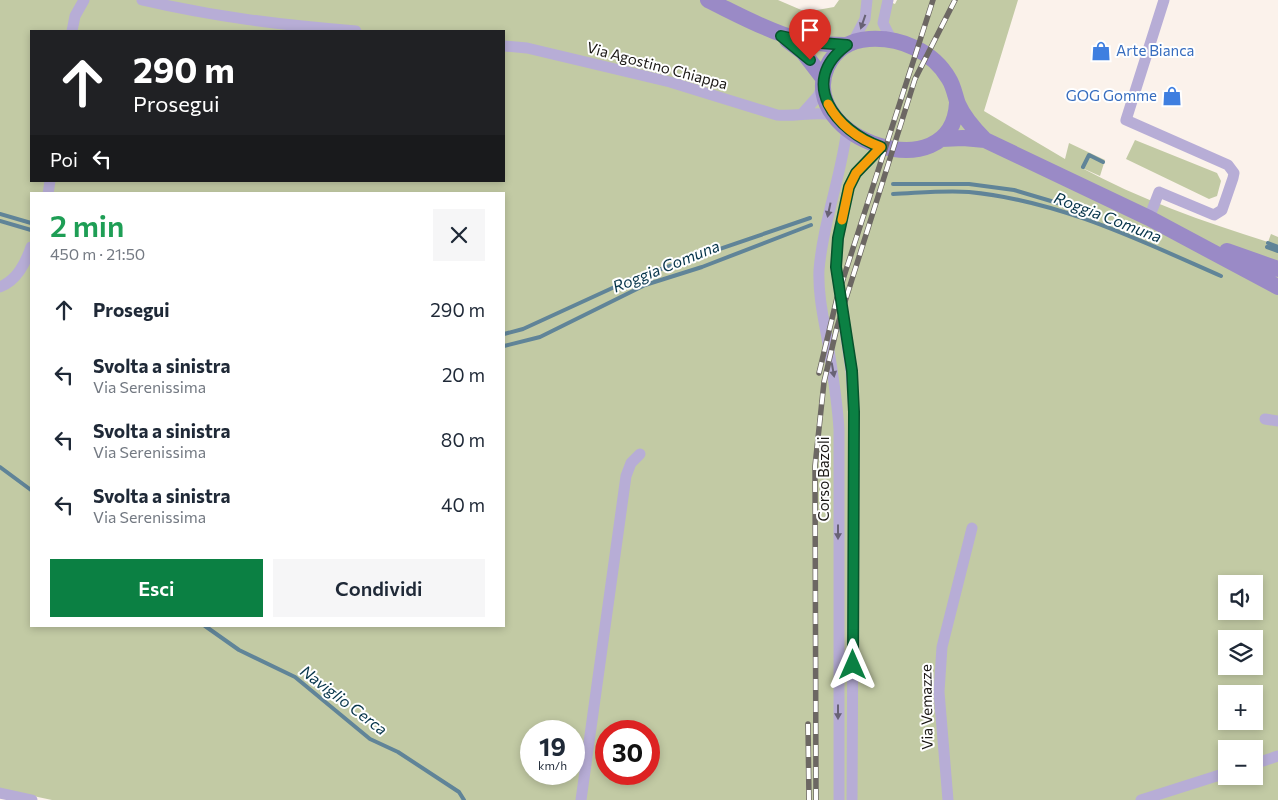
<!DOCTYPE html>
<html lang="it">
<meta charset="utf-8">
<style>
body{margin:0;font-family:Commissioner,sans-serif;background:#f6f6f7;color:#1f2937;height:100vh;display:flex;flex-direction:column;font-size:19px;white-space:nowrap}
*{box-sizing:border-box;margin:0}
p{font-size:16px;color:#747a83}
.icon{flex:none;width:28px;height:28px;fill:none;stroke:currentColor;stroke-width:2;stroke-linecap:round;stroke-linejoin:round}
.map{position:relative;flex:1;overflow:hidden}
.sheet{position:absolute;left:30px;top:192px;width:475px;height:435px;display:flex;flex-direction:column;background:#fff;border-radius:0px;box-shadow:0 2px 8px #0003}
.sheet>*{flex:none}
.hud{position:absolute;left:30px;top:30px;width:475px;height:152px;border-radius:0px;box-shadow:0 2px 8px #0003;background:#202124;color:#fff;overflow:hidden}
.controls{position:absolute;left:1218px;top:575px;display:grid;gap:10px}
.controls a{display:grid;place-items:center;width:45px;height:45px;border-radius:0px;background:#fff;box-shadow:0 2px 8px #0003;font-size:25px}
.speed{position:absolute;left:520px;top:720px;display:flex;gap:10px;font-size:25px;font-weight:700;text-align:center}
.speed>*{display:grid;place-content:center;width:65px;height:65px;border-radius:50%;background:#fff;box-shadow:0 2px 8px #0003;line-height:1}
.speed small{font-size:12px;font-weight:400}
.speed .limit{border:8px solid #d22;background:#fff;color:#111}
.pin{position:absolute;display:grid;place-items:center;width:42px;height:42px;color:#fff;margin:-51px -21px;border-radius:50% 50% 50% 0;rotate:-45deg;box-shadow:0 0 5px #0007}
.pin .icon{rotate:45deg}
.me{position:absolute;width:55px;margin:-28px;rotate:0deg;stroke-linejoin:round;filter:drop-shadow(0 0 4px #0008)}
.turn{display:flex;align-items:center;gap:18px;height:105px;padding:0 20px;font-size:22px}
.turn .icon{width:65px;height:65px;stroke-width:2.5}
.turn b{display:block;font-size:35px;line-height:42px}
.then{display:flex;align-items:center;height:48px;padding:0 20px;background:#0003;gap:10px;font-size:19px}
.round{display:grid;place-items:center;flex:none;width:52px;height:52px;border-radius:0px;background:#f6f6f7}
.overview{display:flex;align-items:center;justify-content:space-between;height:85px;padding:0 20px}
h1{font-size:30px;font-weight:600;line-height:38px;color:#1e9e55}
.action{display:flex;gap:10px;margin-top:auto;padding:10px 20px}
.action a{flex:1;height:58px;border-radius:0px;background:#0b8043;color:#fff;font-size:20px;font-weight:600;line-height:58px;text-align:center}
.action a+a{background:#f6f6f7;color:#1f2937}
ul{padding:0;list-style:none}
li{display:flex;align-items:center;gap:15px;height:65px;padding:0 20px}
li div{flex:1}
li b{display:block;font-size:19px}
li em{font-style:normal}
.map>svg:first-child{display:block}
</style>
<div class="map">
<svg width="1278" height="800" viewBox="0 0 1278 800">
<rect width="100%" height="100%" fill="#fbf2eb"/>
<path fill="#c2caa4" fill-rule="evenodd" d="M0 0H778L806 12 834 7 839 0H885L895 4 897 0H1018L984 111 1065 159 1069 143 1105 160 1100 176 1080 167C1139 199 1204 222 1268 242L1271 234 1278 237V800H52L0 789ZM31 31H504V181H31ZM31 194H504V626H31ZM1226 584H1254V611H1226ZM1226 639H1254V666H1226ZM1226 694H1254V721H1226ZM531 731H574V774H531ZM606 731H649V774H606ZM1226 749H1254V776H1226Z
M1135 140 1217 173 1221 181 1217 196 1209 199 1126 159Z"/>
<g fill="none" stroke-linecap="round" stroke-linejoin="round">
<path stroke="#608498" stroke-width="4" d="M1083 167 1089 155 1103 162
M893 184H969L1014 190 1061 204
M893 194C918 193 945 190 969 192 1060 201 1139 240 1221 276
M0 214 31 223
M0 221 31 230
M1268 243 1278 247
M1267 247 1278 251
M504 334 523 329 632 279 810 218
M504 346 540 337 645 285 702 267 811 225
M0 467 31 490
M205 626 239 650 295 677 370 739 398 752 459 792 464 800"/>
<path stroke="#b7add6" stroke-width="11" d="M142 0C215 17 281 25 356 31
M888 0 883 23 891 39
M72 31 75 16 84 0
M853 42 865 19 867 0
M504 46 527 48 670 82 777 115C796 117 814 111 834 115
M802 114 818 96 823 85
M48 194 50 181
M1149 218 1159 192 1214 215 1222 210 1233 178 1234 173 1228 165 1126 120 1164 0
M0 287C17 280 25 264 31 247
M1265 419 1278 421
M1254 764 1278 756
M0 793 32 800
M581 800 626 476 631 463 640 454
M839 800V429C837 398 832 369 827 338 823 316 818 293 819 270 823 222 841 177 847 129
M852 800 854 412 851 371 836 267 838 238 849 187 856 173 881 147
M948 800 939 692 942 647 972 528
M1141 800 1226 773"/>
<path stroke="#9a8ac6" stroke-width="16" d="M708 0C755 23 793 46 847 45
M787 40 803 52 823 78
M957 103C952 193 796 138 827 67 835 50 850 40 869 39 900 37 933 51 949 79 954 87 955 96 958 104 964 118 975 130 985 140
M941 139 963 138 985 140 1149 218 1278 287
M1227 251 1278 269"/>
<defs>
<path id="rail" d="M819 373 837 298 933 0
M808 724 809 800
M816 800 815 466 824 382 837 327 915 79 955 0"/>
</defs>
<use href="#rail" stroke="#6c6763" stroke-width="5.5"/>
<use href="#rail" stroke="#fff" stroke-width="4" stroke-dasharray="11" stroke-linecap="butt"/>
</g>
<defs><path id="oneway-solid" d="M-6-.8H1V-3.2L6.5 0L1 3.2V.8H-6Z" transform="scale(1.25)"/></defs>
<g fill="#686275">
<use href="#oneway-solid" transform="translate(863 22) rotate(109)"/>
<use href="#oneway-solid" transform="translate(829 210) rotate(102)"/>
<use href="#oneway-solid" transform="translate(833 370) rotate(80)"/>
<use href="#oneway-solid" transform="translate(838 532) rotate(90)"/>
<use href="#oneway-solid" transform="translate(838 712) rotate(90)"/>
</g>
<g fill="none" stroke-linecap="round" stroke-linejoin="round">
<defs>
<path id="route" d="M810 60 781 36 808 42 847 45C797 82 836 131 881 147L856 173 849 187 838 238 836 267 852 371 854 412 853 665"/>
</defs>
<use href="#route" stroke="#07532c" stroke-width="12"/>
<use href="#route" stroke="#0b8043" stroke-width="9"/>
<path stroke="#f59e0b" stroke-width="9" d="M828 104C840 126 858 139 881 147L856 173 849 187 842 220"/>
</g>
<defs>
<symbol id="shop-bare" viewBox="-9 -9 18 18"><path d="M-5-2.5h2.3a2.7 3.5 0 0 1 5.4 0H5L5.5 6h-11ZM-1.5-2.5h3a1.5 2.3 0 0 0-3 0Z" fill="#3f7fe0" stroke="#fff" stroke-width="2.5" paint-order="stroke"/></symbol>
</defs>
<g fill-rule="evenodd">
<use href="#shop-bare" x="1087" y="37" width="28" height="28"/>
<use href="#shop-bare" x="1158" y="82" width="28" height="28"/>
</g>
<g text-anchor="middle" stroke-width="4" stroke-linejoin="round" paint-order="stroke">
<g font-size="15" fill="#366cbe" stroke="#fff" text-anchor="start">
<text x="1116" y="56">Arte Bianca</text>
<text x="1157" y="101" text-anchor="end">GOG Gomme</text>
</g>
<g font-size="15" fill="#1a1714" stroke="#fff">
<text transform="translate(657 66) rotate(15)" y="5">Via Agostino Chiappa</text>
<text transform="translate(824 479) rotate(-90)" y="5">Corso Bazoli</text>
<text transform="translate(927 707) rotate(-91)" y="5">Via Vemazze</text>
</g>
<g font-size="16" font-style="italic" fill="#06344a" stroke="#fff">
<text transform="translate(1108 217) rotate(21)" y="6">Roggia Comuna</text>
<text transform="translate(666 266) rotate(-22)" y="6">Roggia Comuna</text>
<text transform="translate(344 700) rotate(37)" y="6">Naviglio Cerca</text>
</g>
</g>
</svg>
<div class="controls">
<a><svg class="icon" aria-label="sound" viewBox="0 0 24 24"><path d="M4 9h4l5-4v14l-5-4H4zM17 9q2 3 0 6"/></svg></a>
<a><svg class="icon" aria-label="layers" viewBox="0 0 24 24"><path d="M12 4l9 5-9 5-9-5zM3 14l9 5 9-5"/></svg></a>
<a>+</a>
<a>−</a>
</div>
<div class="speed"><div>19<small>km/h</small></div><div class="limit">30</div></div>
<div class="pin" style="left:810px;top:60px;background:#d93025"><svg class="icon" aria-label="arrive" viewBox="0 0 24 24"><path d="M6 21V4h12l-3 4 3 4H6"/></svg></div>
<svg class="me" style="left:853px;top:665px" viewBox="-20 -20 40 40"><path d="M0-17L14 15 0 8-14 15z" fill="#0b8043" stroke="#fff" stroke-width="4"/></svg>
<div class="hud">
<div class="turn"><svg class="icon" aria-label="ahead" viewBox="0 0 24 24"><path d="M12 20V5M6 11l6-6 6 6"/></svg><div><b>290 m</b>Prosegui</div></div>
<div class="then">Poi<svg class="icon" aria-label="left" viewBox="0 0 24 24"><path d="M17 20v-9H6M10 6l-5 5 5 5"/></svg></div>
</div>
<section class="sheet">
<div class="overview"><div><h1>2 min</h1><p>450 m · 21:50</p></div><a class="round"><svg class="icon" aria-label="close" viewBox="0 0 24 24"><path d="M6 6l12 12M18 6L6 18"/></svg></a></div>
<ul>
<li><svg class="icon" aria-label="ahead" viewBox="0 0 24 24"><path d="M12 20V5M6 11l6-6 6 6"/></svg><div><b>Prosegui</b></div><em>290 m</em></li>
<li><svg class="icon" aria-label="left" viewBox="0 0 24 24"><path d="M17 20v-9H6M10 6l-5 5 5 5"/></svg><div><b>Svolta a sinistra</b><p>Via Serenissima</p></div><em>20 m</em></li>
<li><svg class="icon" aria-label="left" viewBox="0 0 24 24"><path d="M17 20v-9H6M10 6l-5 5 5 5"/></svg><div><b>Svolta a sinistra</b><p>Via Serenissima</p></div><em>80 m</em></li>
<li><svg class="icon" aria-label="left" viewBox="0 0 24 24"><path d="M17 20v-9H6M10 6l-5 5 5 5"/></svg><div><b>Svolta a sinistra</b><p>Via Serenissima</p></div><em>40 m</em></li>
</ul>
<div class="action"><a>Esci</a><a>Condividi</a></div>
</section>
</div>
